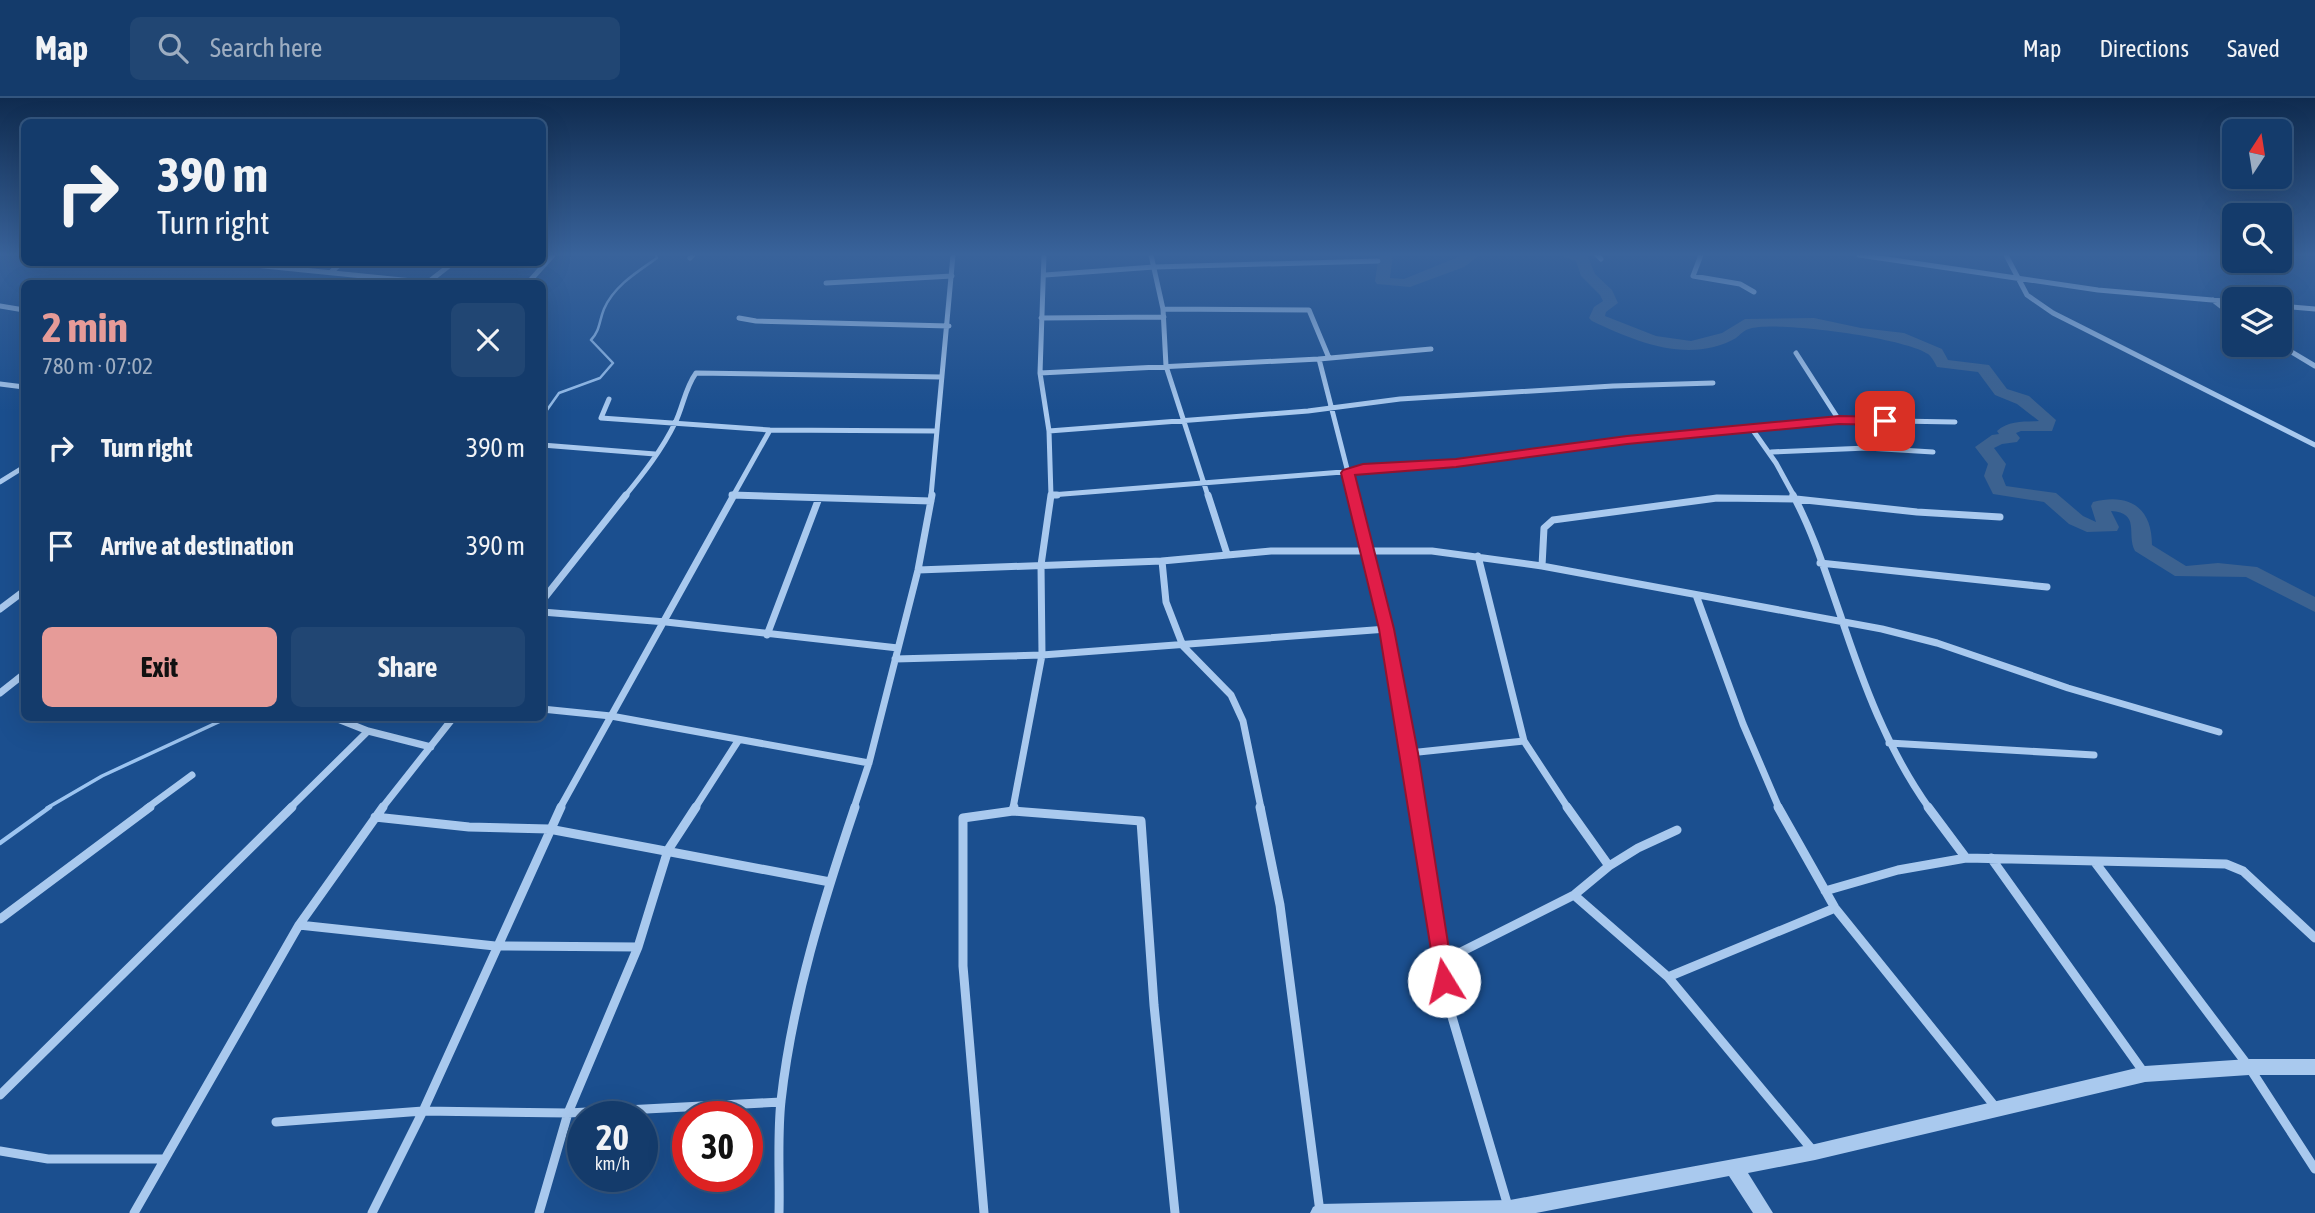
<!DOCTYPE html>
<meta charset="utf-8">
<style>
body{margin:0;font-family:"Asap Condensed",sans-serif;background:#214673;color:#f1f3f6;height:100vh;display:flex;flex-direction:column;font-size:26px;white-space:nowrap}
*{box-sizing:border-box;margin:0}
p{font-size:23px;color:#9dadc1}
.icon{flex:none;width:38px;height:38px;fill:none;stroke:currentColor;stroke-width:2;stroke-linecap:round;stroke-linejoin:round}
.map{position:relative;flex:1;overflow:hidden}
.drawer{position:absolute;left:21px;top:182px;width:525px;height:441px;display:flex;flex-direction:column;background:#143b6b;border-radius:10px;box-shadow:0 7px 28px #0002,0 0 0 2px #33557e}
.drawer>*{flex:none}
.hud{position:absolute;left:21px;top:21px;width:525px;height:147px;border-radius:10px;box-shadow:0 7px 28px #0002,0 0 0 2px #33557e;background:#143b6b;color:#f1f3f6;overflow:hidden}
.needle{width:46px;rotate:12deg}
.fabs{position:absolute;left:2222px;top:21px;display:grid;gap:14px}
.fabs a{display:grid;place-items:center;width:70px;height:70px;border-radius:10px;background:#143b6b;box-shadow:0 7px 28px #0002,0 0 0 2px #33557e;font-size:35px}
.speed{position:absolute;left:567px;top:1003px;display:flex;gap:14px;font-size:35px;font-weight:700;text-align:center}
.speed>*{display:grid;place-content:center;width:91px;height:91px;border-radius:50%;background:#143b6b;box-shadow:0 7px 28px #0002,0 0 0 2px #33557e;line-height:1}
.speed small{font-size:18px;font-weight:400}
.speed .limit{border:10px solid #d22;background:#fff;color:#111}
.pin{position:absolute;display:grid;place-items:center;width:60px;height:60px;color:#fff;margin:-30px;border-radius:14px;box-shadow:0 4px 10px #0006}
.me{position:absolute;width:77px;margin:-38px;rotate:351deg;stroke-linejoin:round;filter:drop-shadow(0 0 5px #0008)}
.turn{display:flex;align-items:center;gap:24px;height:147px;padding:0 21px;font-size:32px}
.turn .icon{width:91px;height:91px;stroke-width:2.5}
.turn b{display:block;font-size:49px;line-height:60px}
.round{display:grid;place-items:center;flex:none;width:74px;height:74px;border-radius:10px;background:#214673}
.overview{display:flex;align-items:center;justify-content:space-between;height:119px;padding:0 21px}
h1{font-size:42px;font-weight:700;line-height:52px;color:#e69b98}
.primary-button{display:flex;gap:14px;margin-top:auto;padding:14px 21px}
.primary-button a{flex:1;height:80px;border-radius:10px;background:#e69b98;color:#111;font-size:28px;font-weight:700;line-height:80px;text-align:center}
.primary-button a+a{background:#214673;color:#f1f3f6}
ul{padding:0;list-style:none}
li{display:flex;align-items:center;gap:21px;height:98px;padding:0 21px}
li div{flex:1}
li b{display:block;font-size:26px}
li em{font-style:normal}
header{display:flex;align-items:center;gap:42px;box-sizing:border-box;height:98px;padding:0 35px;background:#143b6b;border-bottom:2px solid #33557e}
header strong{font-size:33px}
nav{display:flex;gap:38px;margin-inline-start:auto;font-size:24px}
.search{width:490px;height:63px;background:#214673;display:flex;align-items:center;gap:18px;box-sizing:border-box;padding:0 24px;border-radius:10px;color:#9dadc1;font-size:26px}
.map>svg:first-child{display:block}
</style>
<header>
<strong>Map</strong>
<div class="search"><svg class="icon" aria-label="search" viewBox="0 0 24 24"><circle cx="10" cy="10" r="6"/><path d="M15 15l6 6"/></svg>Search here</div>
<nav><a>Map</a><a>Directions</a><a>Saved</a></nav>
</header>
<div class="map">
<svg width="2315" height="1115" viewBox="0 0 2315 1115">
<rect width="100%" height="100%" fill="#1b4f8f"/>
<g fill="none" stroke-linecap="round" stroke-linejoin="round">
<path stroke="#9cc4f0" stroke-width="2.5" d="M542 319 559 295 600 280 613 265 591 242C600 233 599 223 604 211 614 188 637 174 657 160L656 157"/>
<path stroke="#9cc4f0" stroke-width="3.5" d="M47 710 102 678 227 620"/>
<path stroke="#9cc4f0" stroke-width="4.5" d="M0 745 50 709"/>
<path fill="#3c6290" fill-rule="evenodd" d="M1379 157H1393L1390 180 1404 181 1463 157H1480L1464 169 1410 189 1377 186 1375 183Z
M1560 157H1587L1595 176 1612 192 1618 205 1606 214 1605 218 1656 238 1691 243 1722 235 1745 221 1814 220 1861 230 1904 235 1942 251 1948 262 1989 267 2007 291 2029 298 2056 322 2052 333H2021L2016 335 2020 340 2017 344 2002 346 1994 350 2006 366 2002 378 2006 388 2056 395 2083 418 2096 424 2091 408 2093 404C2129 395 2152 409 2152 447L2186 468 2218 465 2257 469 2315 499V514L2246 479 2175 478 2135 453C2126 436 2141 415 2111 413L2119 429 2117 433 2087 434 2069 426 2044 404 1993 396 1984 378 1988 366 1975 349 1992 337 1999 336 1997 333C2009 322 2024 324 2039 323L2017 306 1995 297 1978 274 1937 269C1935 265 1932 259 1928 256 1906 240 1776 222 1749 231 1744 232 1740 237 1736 240 1723 248 1705 252 1689 252 1655 252 1622 237 1592 223L1589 220 1594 209 1603 203 1600 197 1581 178 1576 163Z"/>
<path stroke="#a9c9ee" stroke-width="5" d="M1044 157 1040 275 1049 333 1051 398
M1151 157 1163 211 1166 268 1208 398
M1597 157 1601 161
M1701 157 1693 178 1740 186 1754 194
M1859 157 2098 192 2235 204
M2006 157 2027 197 2053 215 2315 347
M690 160 693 157
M225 164 442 186
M332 173 343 164
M1045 177 1154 169 1378 163
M427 185 454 164
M826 185 952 178
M527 186 553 157
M2213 202 2235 219
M0 208 24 212
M2280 208 2315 211
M1163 211 1309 212 1329 260
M739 220 756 223 949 228
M1041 220 1164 219
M2280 247 2315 268
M1796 255 1839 322
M1319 261 1354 398
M1040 275 1319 261 1431 251
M0 286 24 289
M609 301 601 320 770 332 937 333
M1752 331 1776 365 1794 398
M1049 333 1308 313 1400 301 1613 288 1713 285
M542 347 655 356
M1771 354 1867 350 1933 354
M0 384 24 369
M732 397 775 398
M1051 397 1456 365 1627 342 1839 322 1955 324
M625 398C643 376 662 352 675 325 683 309 685 290 696 275L942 279
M733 398 770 332
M931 398 953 157"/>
<path stroke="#a9c9ee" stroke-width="7" d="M732 397 931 403
M1051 397H1057
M1208 397 1227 456
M1353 397 1387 531 1418 710
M1793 397C1813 434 1826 476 1840 516 1863 585 1887 651 1929 710
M1478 458 1524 643 1568 710
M1162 463 1166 504 1183 548 1231 597 1243 623 1261 710
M1820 465 2047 489
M1542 468 1544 430 1553 422 1717 400 1796 401 1917 414 2000 419
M918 472 1162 463 1271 453H1432L1542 468 1882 531 1937 545 2068 590 2219 634
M1696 497 1743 626 1779 710
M542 503 626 397
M0 511 24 493
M542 514 666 524 898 550
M767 537 819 400
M895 561 1042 557 1387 531
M0 595 24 576
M542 611 611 618 869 665
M335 620 368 633 431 649
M1889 645 2094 657
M1409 655 1524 643
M147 710 192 677
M290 710 368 633
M382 710 453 620
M560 710 734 397
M695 710 738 643
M854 710 869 665 918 472 932 397
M1013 710 1042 557 1041 467 1051 397"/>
<path stroke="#a9c9ee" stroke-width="9" d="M1260 709 1280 807 1320 1114
M1417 709 1447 902 1510 1115
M1567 709 1609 768
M1778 709 1835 810 1997 1011
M1928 709 1966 760
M1013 713 1014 709
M375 719 469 729 549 731 830 784
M1991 760 2145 976
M2094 763 2249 969 2315 1071
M1825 793 1898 772 1966 760 2226 766 2243 773 2315 840
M1574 797 1668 879 1814 1054
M0 821 150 709
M299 827 495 848 638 849
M1441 864 1574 797 1609 768 1638 750 1677 732
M1668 879 1835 810
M0 997 292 709
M276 1024 423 1013 568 1015 781 1004
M0 1053 48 1061H165
M134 1115 299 827 383 709
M372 1115 423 1013 561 709
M539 1115 568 1015 638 849 668 752 696 709
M779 1115C780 1078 777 1040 781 1003 792 903 823 804 855 709
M984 1115 963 868V720L1013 713 1141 723 1154 907 1175 1115"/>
<path fill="#a9c9ee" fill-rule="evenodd" d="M2249 961H2315V977H2249L2145 984 1815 1062 1748 1075 1773 1115H1753L1729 1078 1536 1115H1310L1313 1109 1319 1106 1510 1102 1815 1046 2145 968Z"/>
</g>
<linearGradient id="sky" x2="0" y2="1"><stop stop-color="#0f2b4f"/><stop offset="0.5" stop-color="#39639b"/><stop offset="1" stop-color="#39639b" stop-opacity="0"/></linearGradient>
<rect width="2315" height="313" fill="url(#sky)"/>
<path fill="#e11d48" stroke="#92132f" stroke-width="2" d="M1839 318 1885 319 1892 323 1885 327 1839 326 1627 346 1456 369 1355 377 1394 531 1418 655 1454 883 1451 889 1444 892 1437 889 1379 531 1341 375 1343 372 1363 366 1456 361 1627 338Z"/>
</svg>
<div class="fabs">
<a><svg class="needle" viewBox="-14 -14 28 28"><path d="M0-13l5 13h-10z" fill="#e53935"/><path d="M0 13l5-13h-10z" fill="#9dadc1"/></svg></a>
<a><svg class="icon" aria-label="search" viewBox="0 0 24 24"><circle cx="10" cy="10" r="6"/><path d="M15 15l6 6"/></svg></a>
<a><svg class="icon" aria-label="layers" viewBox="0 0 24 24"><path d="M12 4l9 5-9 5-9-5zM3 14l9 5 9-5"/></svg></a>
</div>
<div class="speed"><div>20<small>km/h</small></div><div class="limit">30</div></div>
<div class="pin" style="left:1885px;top:323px;background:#d93025"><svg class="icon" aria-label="arrive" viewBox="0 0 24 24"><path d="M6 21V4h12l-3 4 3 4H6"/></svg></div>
<svg class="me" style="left:1444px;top:883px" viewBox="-20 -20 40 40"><circle r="19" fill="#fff"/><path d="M0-13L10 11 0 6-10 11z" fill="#e11d48"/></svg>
<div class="hud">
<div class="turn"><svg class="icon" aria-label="right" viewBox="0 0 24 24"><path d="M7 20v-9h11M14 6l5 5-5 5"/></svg><div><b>390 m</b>Turn right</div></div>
</div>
<section class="drawer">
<div class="overview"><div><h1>2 min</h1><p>780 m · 07:02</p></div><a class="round"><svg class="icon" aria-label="close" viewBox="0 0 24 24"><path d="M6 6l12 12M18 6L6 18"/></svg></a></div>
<ul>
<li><svg class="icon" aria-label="right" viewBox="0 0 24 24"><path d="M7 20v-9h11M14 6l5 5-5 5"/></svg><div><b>Turn right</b></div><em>390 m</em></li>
<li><svg class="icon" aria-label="arrive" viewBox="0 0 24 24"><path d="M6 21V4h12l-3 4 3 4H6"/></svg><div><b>Arrive at destination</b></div><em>390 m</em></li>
</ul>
<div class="primary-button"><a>Exit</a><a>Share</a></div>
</section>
</div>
